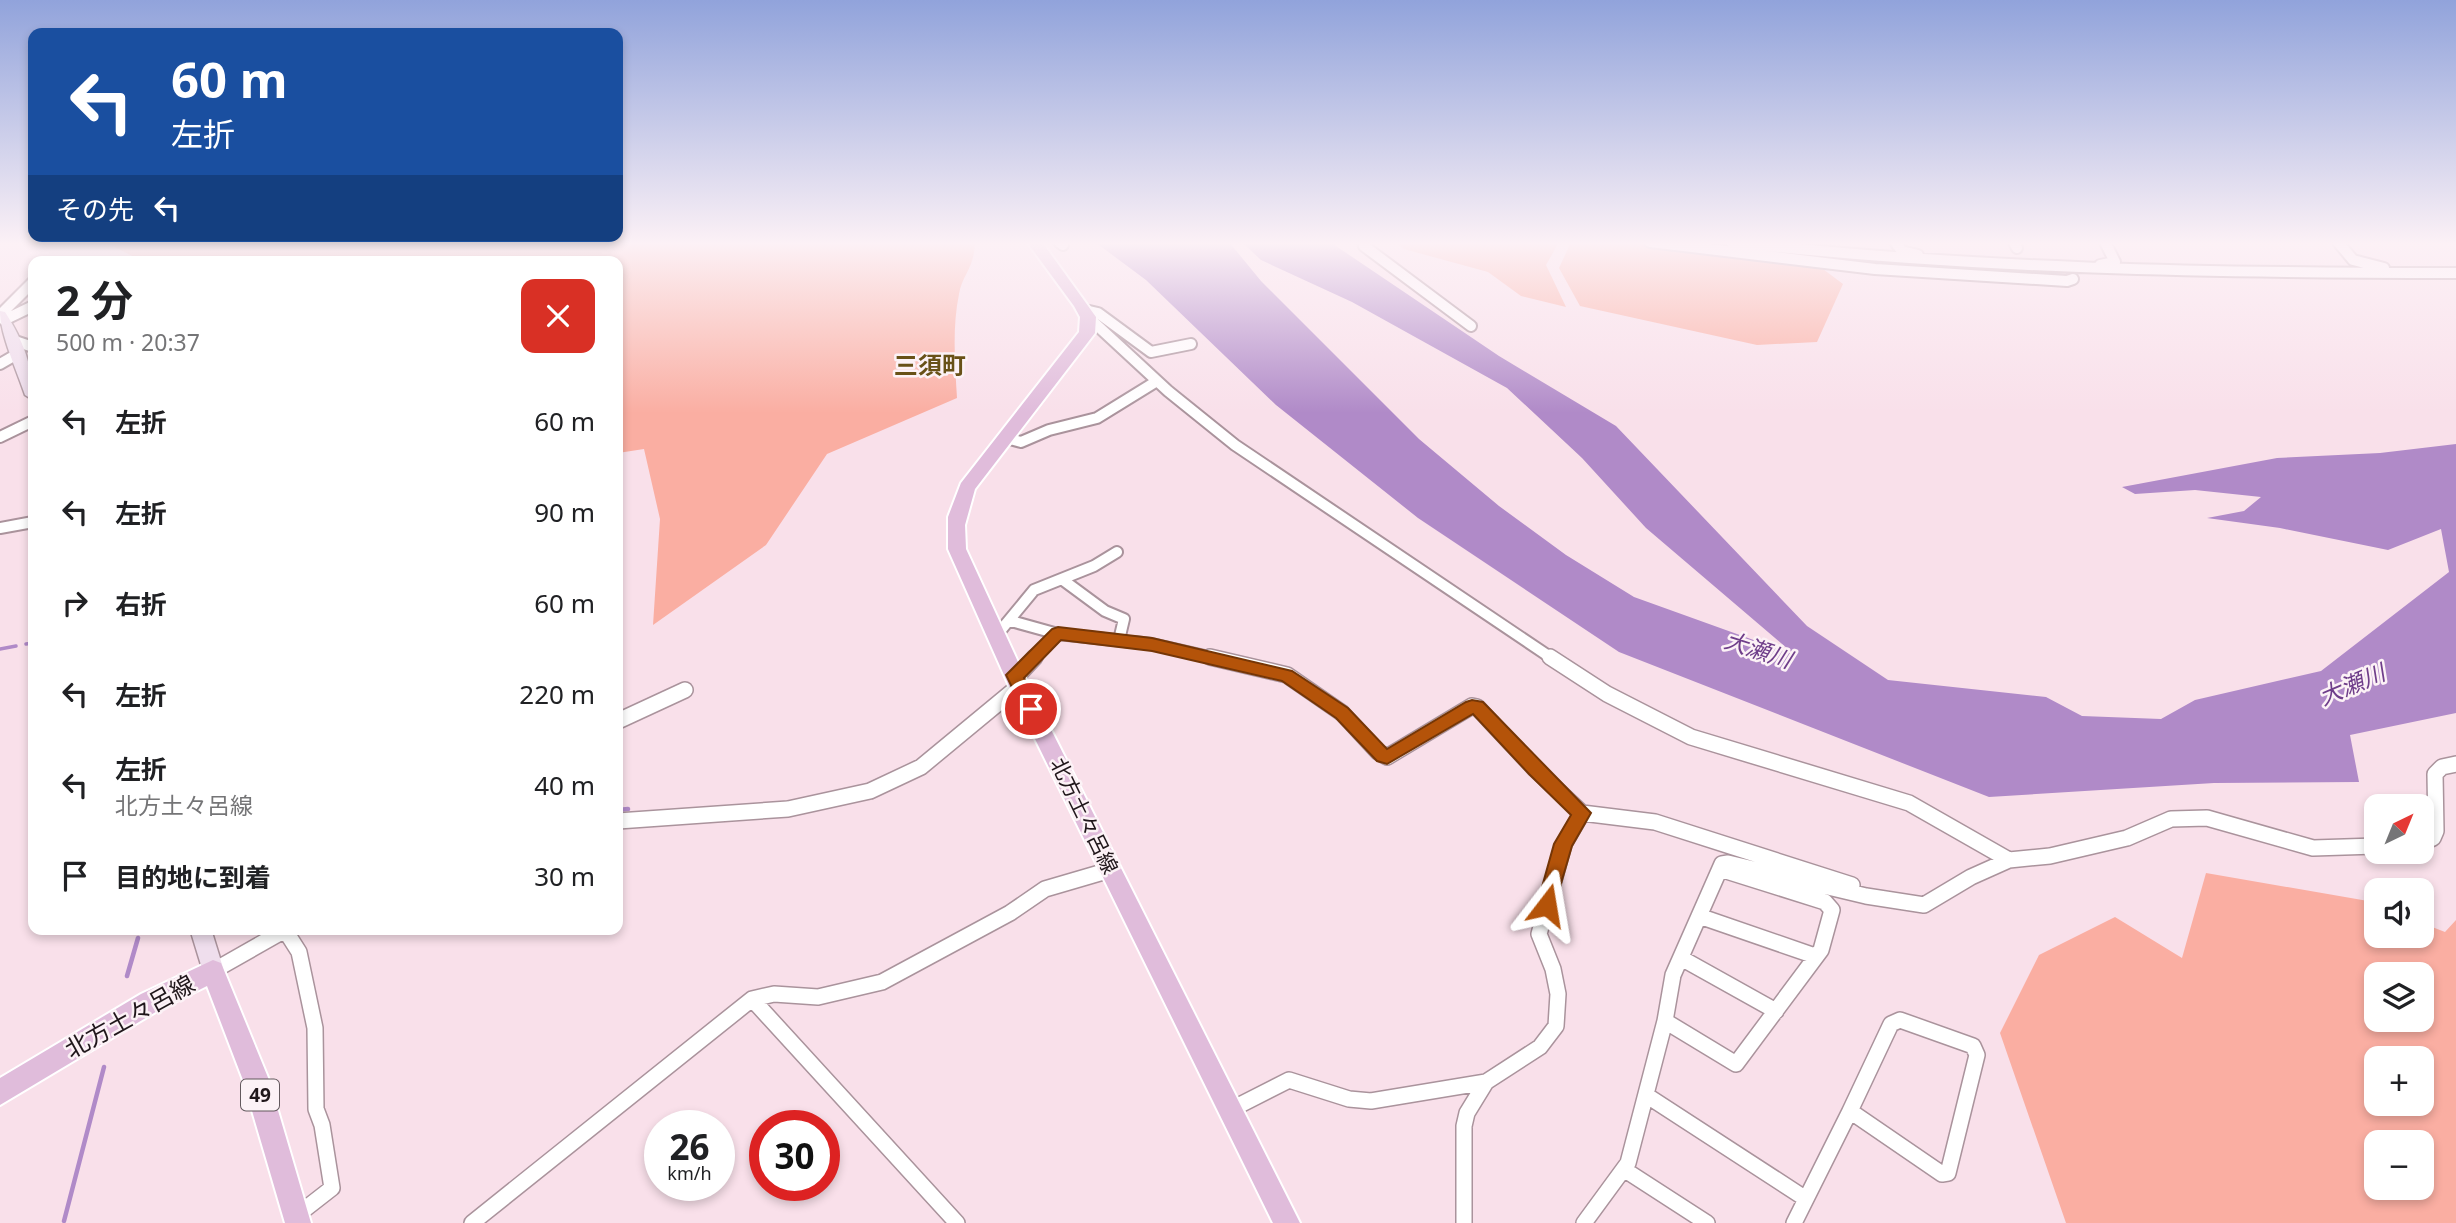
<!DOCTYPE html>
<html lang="ja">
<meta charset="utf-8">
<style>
body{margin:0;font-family:"Noto Sans","Noto Sans JP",sans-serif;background:#f2f2f2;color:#202124;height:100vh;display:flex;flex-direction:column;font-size:26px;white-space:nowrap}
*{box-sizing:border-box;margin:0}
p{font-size:23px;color:#757577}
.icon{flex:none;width:38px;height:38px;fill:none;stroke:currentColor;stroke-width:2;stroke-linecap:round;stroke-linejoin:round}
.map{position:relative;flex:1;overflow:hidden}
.drawer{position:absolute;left:28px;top:256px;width:595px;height:679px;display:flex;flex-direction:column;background:#fff;border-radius:14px;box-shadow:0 4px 10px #0003}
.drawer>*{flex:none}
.banner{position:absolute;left:28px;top:28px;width:595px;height:214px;border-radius:14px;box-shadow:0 4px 10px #0003;background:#1a4fa0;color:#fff;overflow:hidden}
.needle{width:46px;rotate:43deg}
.tools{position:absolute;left:2364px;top:794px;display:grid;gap:14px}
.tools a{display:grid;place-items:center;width:70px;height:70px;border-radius:14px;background:#fff;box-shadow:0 4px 10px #0003;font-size:35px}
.speed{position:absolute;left:644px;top:1110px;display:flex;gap:14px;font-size:35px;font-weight:700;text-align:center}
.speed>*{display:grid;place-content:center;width:91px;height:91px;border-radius:50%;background:#fff;box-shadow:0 4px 10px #0003;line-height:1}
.speed small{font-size:18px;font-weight:400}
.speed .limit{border:10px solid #d22;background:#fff;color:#111}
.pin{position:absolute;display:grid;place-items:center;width:60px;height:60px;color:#fff;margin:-30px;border:4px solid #fff;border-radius:50%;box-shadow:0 2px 7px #0007}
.me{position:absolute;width:77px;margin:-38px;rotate:14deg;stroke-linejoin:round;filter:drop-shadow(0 0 5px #0008)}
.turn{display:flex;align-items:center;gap:24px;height:147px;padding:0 28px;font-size:32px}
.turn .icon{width:91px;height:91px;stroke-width:2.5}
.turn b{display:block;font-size:49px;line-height:60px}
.then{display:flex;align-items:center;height:66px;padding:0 28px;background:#0003;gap:14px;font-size:26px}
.round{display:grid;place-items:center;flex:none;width:74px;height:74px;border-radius:14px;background:#f2f2f2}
.summary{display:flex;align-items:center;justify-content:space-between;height:119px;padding:0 28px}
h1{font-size:42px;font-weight:700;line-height:52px}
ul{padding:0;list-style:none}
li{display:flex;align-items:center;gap:21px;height:91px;padding:0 28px}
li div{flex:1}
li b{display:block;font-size:26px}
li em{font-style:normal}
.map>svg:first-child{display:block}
</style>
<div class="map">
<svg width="2456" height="1223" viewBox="0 0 2456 1223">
<rect width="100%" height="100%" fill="#f9e0ea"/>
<path fill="#faaea2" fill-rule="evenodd" d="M105 242H974L975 243C974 269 962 275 959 294 952 328 955 364 957 398L827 454 766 545 653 625 660 519 644 449 618 453V261H142Z
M1395 242H1559L1546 265 1566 307 1521 296 1488 272 1404 249Z
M1571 242H1641L1819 266 1843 284 1817 342 1757 345 1580 306 1559 268Z
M2206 873 2368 901 2376 904V936H2422V923L2445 932 2456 920V1223H2066L2000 1033 2039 955 2115 917 2182 958ZM2376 975H2422V1020H2376ZM2376 1059H2422V1104H2376ZM2376 1143H2422V1188H2376Z"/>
<path fill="#b08ac8" d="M1095 242H1229L1261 281 1419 439 1499 506 1566 555 1634 597 1795 655 1646 528 1582 458 1507 388 1352 302 1261 260 1242 242H1330L1499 356 1616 426 1807 626 1888 680 2046 697 2082 716 2161 719 2195 700 2321 671 2449 572 2441 529 2388 550 2280 528 2207 518 2244 511 2261 497 2195 490 2135 494 2122 487 2277 458 2380 453 2456 444V713L2350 735 2359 782 2214 783 1989 797 1619 652 1418 518 1276 405 1146 280Z"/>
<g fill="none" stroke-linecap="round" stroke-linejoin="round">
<path stroke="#b08ac8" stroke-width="3.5" d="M26 644 33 643
M0 649 16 646"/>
<path stroke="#b08ac8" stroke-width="4.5" d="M618 810 628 809
M127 976 138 938
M64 1221 104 1067"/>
<defs>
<path id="minor-far1" d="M1059 242 1063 245
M1363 242 1364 246 1471 326
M1650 242 1875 269 2067 281 2073 279
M1731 242C1972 269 2213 273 2456 273
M1895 242 1902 251 1918 255
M2014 242 2017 248
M2338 242 2353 260 2384 268
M2100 265 2115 262 2105 242
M1085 310 1098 313 1151 352 1191 344
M0 315 33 282
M1088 317 1168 391 1235 445 1553 659
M4 320 33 306
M15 341 33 347
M0 364 19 353
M0 437 33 421
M1006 438 1021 442 1049 430 1097 418 1157 381
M0 528 33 522
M1063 580 1105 611 1124 619 1119 640
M1011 621 1058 634
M996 636 1034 590 1094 566 1117 552
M1034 659 1058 634 1152 644 1218 659"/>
<path id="minor" d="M1210 657 1287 675 1342 713 1378 752 1387 757 1472 706 1477 707 1535 769 1582 813 1655 822 1852 885
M1550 657 1607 694 1691 737 1909 803 2009 860
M1014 675 1021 672 1035 657
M618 721 685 690
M618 821 788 809 870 791 921 767 1019 686
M2422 843 2433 838 2436 831 2435 774 2442 767 2456 764
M1699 916 1815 956
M285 930 299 952 315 1028 316 1109 322 1125 332 1188 296 1216
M1681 958 1776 1011
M213 971 287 929
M752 999 957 1223
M1900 1020 1973 1046 1977 1055 1948 1173 1942 1174 1850 1111 1891 1024Z
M1665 1021 1736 1064 1821 950 1832 910 1825 902 1720 869
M1646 1095 1806 1199
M1230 1110 1289 1080 1349 1099 1371 1101 1486 1082 1540 1047 1556 1026 1558 994 1553 969 1539 934 1564 844 1582 813
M1625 1170 1707 1223
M472 1223 752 999 774 994 818 997 882 982 1010 913 1045 889 1110 870
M1464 1223V1126L1467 1113 1486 1082
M1584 1223 1628 1163 1665 1021 1673 975 1722 864 1728 863 1866 896 1924 905 1971 877 2009 860 2050 856 2127 838 2171 819 2207 818 2313 848 2376 846
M1794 1223 1850 1111"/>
<path id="secondary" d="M0 311 5 312C23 340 33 366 33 400L25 395C17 371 0 334 0 311Z
M190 929H211L224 971 221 978 213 981 205 978Z"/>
<path id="primary" d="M1027 242H1042L1096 317 1095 333 975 489 965 525 966 549 1029 686 1300 1223H1273L1009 686 948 549V517L961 483 1079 332 1080 317 1074 306Z
M213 960 221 963 269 1080 311 1223H285L243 1080 207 986 159 1010 0 1105V1078L141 994Z"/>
</defs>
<use href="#minor-far1" stroke="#aa939c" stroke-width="14"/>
<use href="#minor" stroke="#aa939c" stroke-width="18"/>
<use href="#secondary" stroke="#aa939c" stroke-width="3"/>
<use href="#primary" stroke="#fff" stroke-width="4"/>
<use href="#minor-far1" stroke="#fff" stroke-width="10"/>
<use href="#minor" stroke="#fff" stroke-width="15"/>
<use href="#secondary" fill="#efdeed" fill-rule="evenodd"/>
<use href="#primary" fill="#e0bcdb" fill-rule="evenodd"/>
</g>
<linearGradient id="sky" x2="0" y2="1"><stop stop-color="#91a3db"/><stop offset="0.59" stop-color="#fcf1f6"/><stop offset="1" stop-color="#fcf1f6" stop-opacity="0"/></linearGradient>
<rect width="2456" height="413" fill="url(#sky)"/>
<path fill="#b45309" stroke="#753606" stroke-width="2" d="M1058 627 1152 638 1292 671 1348 708 1387 749 1466 702 1472 700 1483 702 1591 813 1572 846 1553 911 1547 913 1540 911 1537 905 1554 844 1571 815 1529 774 1473 714 1387 764 1377 761 1336 718 1282 681 1152 651 1061 640 1024 678 1039 709 1037 714H1025L1006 675 1052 629Z"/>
<g text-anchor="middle" stroke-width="5" stroke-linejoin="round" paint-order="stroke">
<rect fill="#fcf2f6" stroke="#62595d" stroke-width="2" x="241" y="1079.5" width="38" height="31" rx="5"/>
<g font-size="19" font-weight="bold" fill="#20171b">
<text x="260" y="1102">49</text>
</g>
<g font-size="21" fill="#20171b" stroke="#fcf2f6">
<text transform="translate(1084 816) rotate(64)" y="7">北方土々呂線</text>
</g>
<g font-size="23" font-style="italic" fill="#6f3e8a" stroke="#fcf2f6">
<text transform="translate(1758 650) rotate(18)" y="8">大瀬川</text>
<text transform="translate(2352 685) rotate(-23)" y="8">大瀬川</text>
</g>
<g font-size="24" font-weight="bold" fill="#685117" stroke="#fcf2f6">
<text x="930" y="374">三須町</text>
</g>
<g font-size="24" fill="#20171b" stroke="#fcf2f6">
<text transform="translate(130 1017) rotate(-29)" y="8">北方土々呂線</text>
</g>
</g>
</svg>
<div class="tools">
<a><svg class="needle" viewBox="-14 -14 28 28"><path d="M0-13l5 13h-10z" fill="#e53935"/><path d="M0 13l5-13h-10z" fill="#757577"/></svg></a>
<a><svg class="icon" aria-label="sound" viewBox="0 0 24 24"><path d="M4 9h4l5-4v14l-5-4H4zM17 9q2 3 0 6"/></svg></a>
<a><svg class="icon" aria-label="layers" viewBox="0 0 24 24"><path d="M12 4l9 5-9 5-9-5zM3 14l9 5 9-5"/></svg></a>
<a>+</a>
<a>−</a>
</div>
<div class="speed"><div>26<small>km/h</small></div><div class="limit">30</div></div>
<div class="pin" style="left:1031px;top:709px;background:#d93025"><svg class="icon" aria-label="arrive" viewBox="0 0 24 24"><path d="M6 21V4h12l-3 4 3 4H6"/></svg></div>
<svg class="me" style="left:1547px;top:905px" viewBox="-20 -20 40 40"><path d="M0-17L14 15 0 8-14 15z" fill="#b45309" stroke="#fff" stroke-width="4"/></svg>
<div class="banner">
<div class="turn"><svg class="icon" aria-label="left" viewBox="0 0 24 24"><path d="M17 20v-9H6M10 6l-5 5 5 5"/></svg><div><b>60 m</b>左折</div></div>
<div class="then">その先<svg class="icon" aria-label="left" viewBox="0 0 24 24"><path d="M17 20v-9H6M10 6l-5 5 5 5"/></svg></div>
</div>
<section class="drawer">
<div class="summary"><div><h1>2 分</h1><p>500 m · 20:37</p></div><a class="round" style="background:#d93025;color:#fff"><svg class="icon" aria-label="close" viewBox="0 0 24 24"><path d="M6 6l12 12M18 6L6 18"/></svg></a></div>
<ul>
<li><svg class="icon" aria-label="left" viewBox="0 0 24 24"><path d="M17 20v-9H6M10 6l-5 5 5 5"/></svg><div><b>左折</b></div><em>60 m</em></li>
<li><svg class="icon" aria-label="left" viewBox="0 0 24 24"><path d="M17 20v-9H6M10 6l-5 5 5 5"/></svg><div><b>左折</b></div><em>90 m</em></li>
<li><svg class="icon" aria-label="right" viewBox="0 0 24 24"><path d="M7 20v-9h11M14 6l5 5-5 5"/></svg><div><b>右折</b></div><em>60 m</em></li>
<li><svg class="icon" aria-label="left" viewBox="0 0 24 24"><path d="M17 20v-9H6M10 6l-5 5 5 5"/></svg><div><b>左折</b></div><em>220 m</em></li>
<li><svg class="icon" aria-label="left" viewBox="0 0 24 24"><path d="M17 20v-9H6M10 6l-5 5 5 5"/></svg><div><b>左折</b><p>北方土々呂線</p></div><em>40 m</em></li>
<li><svg class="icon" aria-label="arrive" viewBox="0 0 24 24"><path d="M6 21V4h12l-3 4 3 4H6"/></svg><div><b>目的地に到着</b></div><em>30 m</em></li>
</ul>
</section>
</div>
